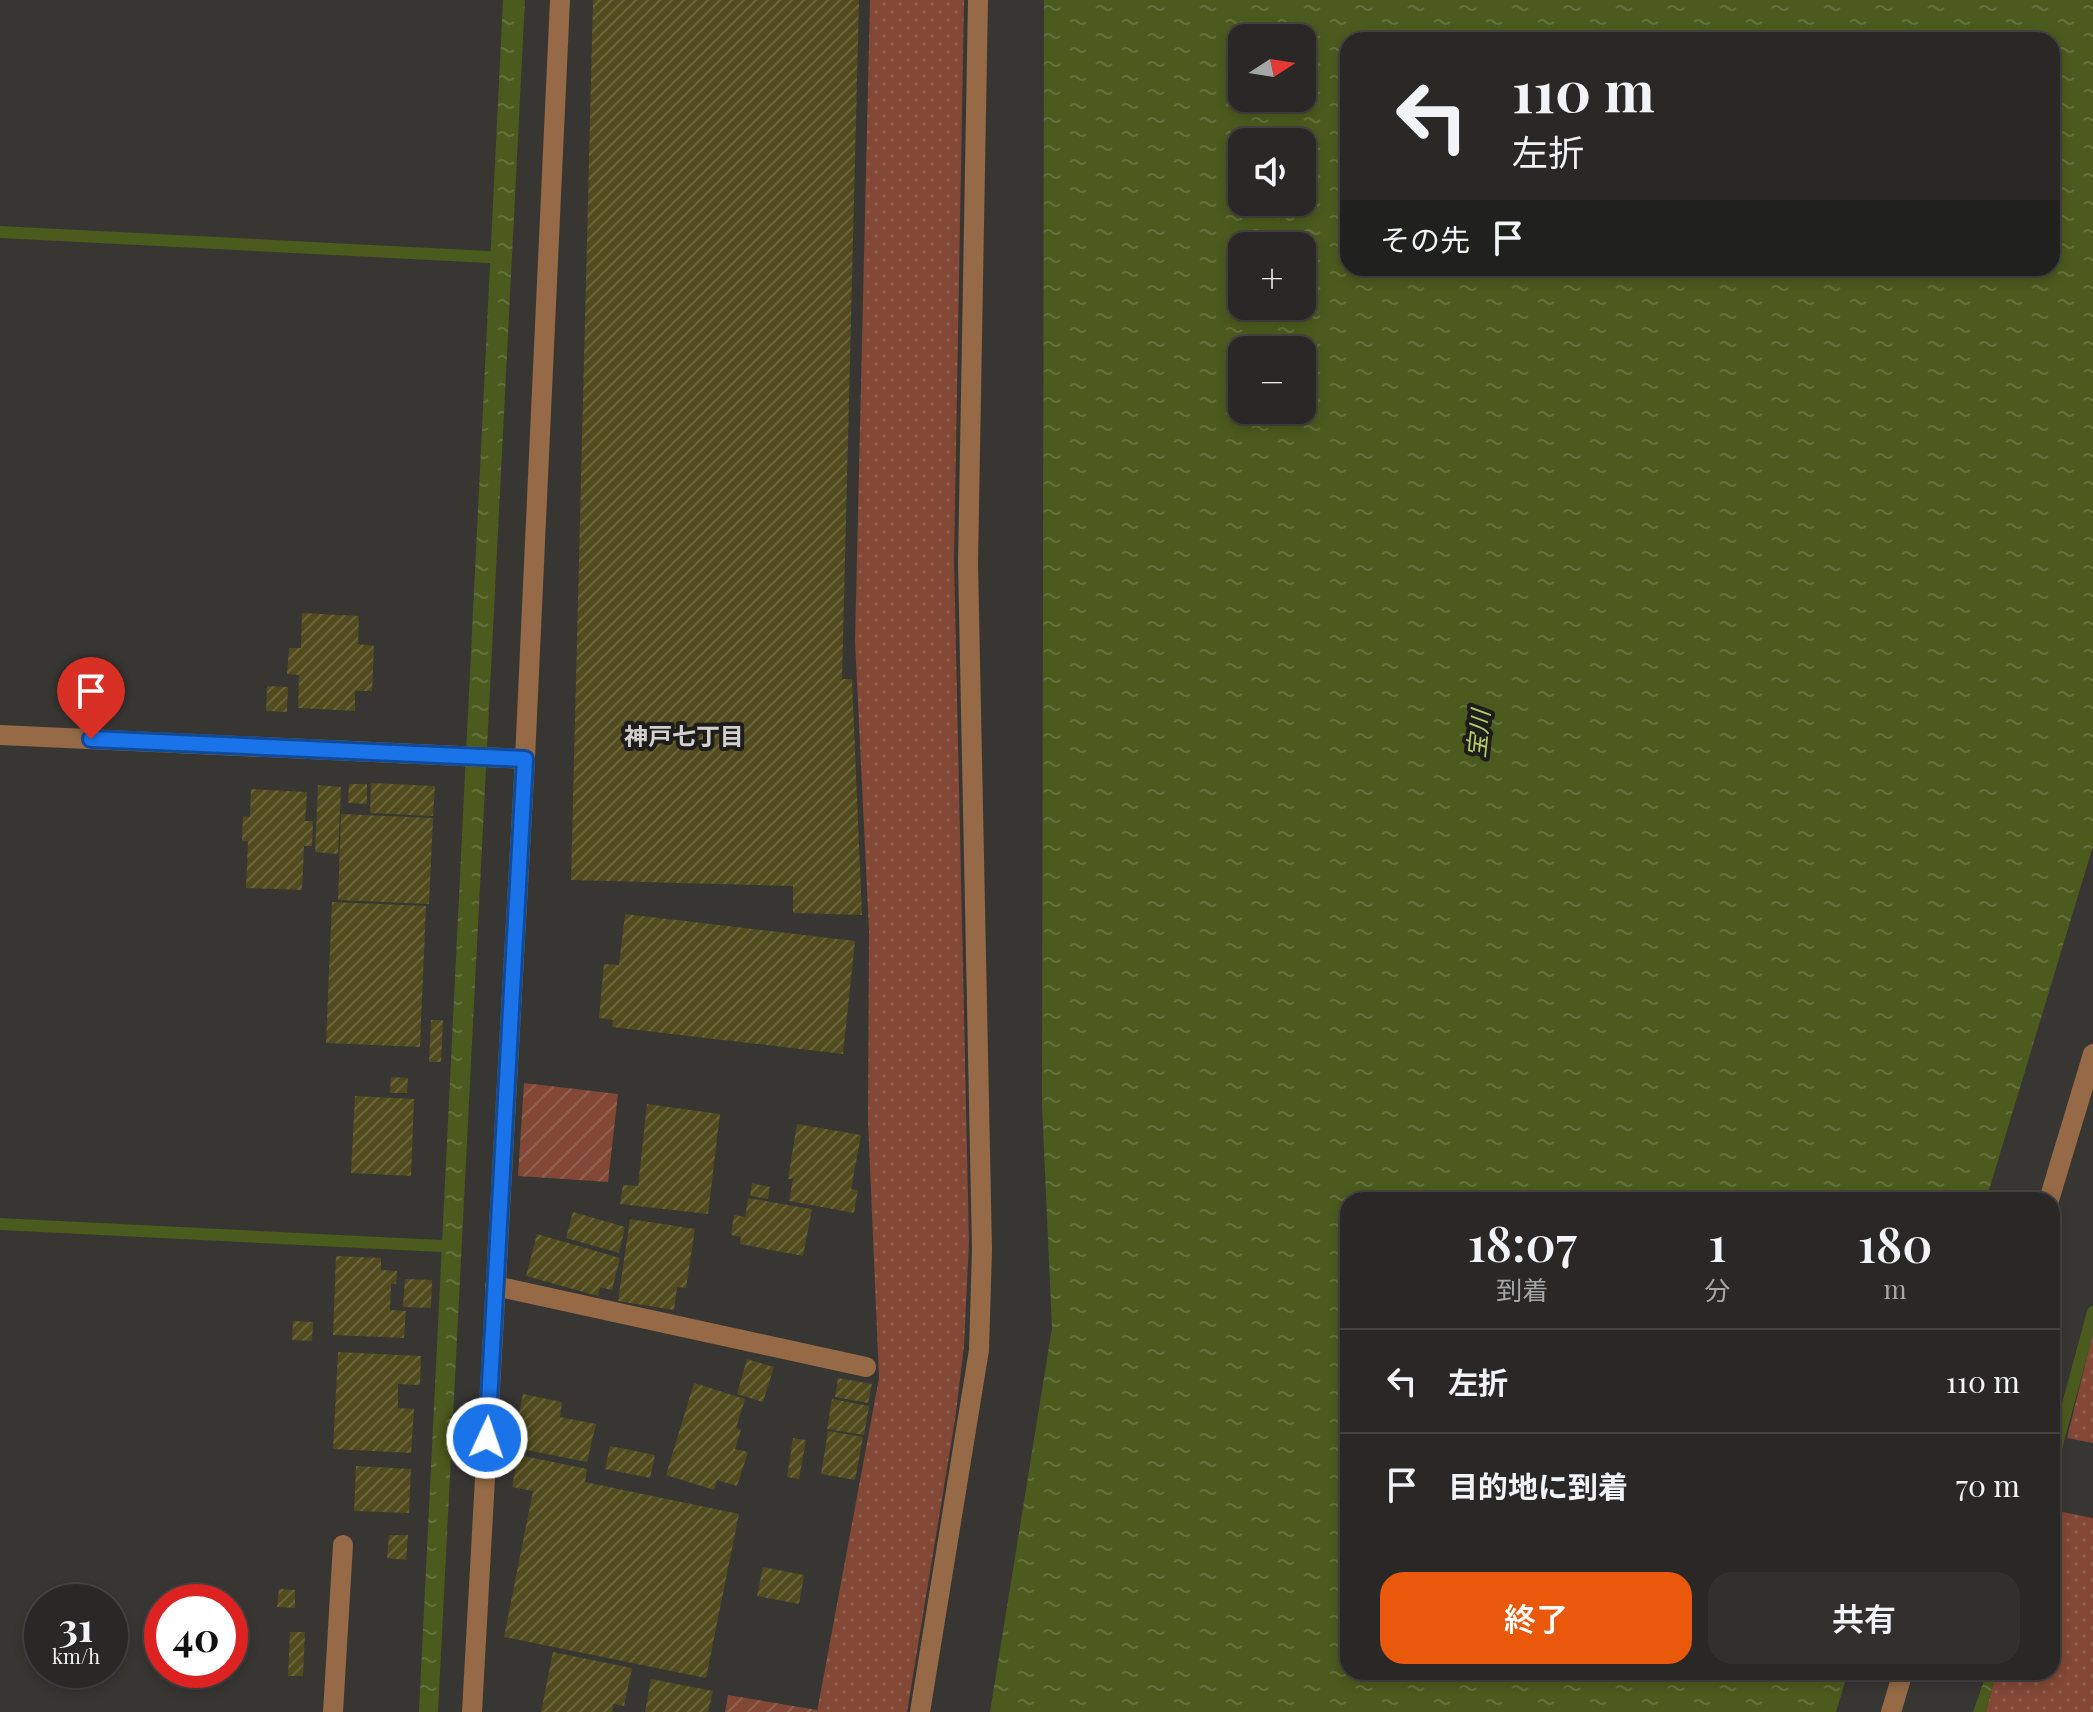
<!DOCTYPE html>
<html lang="ja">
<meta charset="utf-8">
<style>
body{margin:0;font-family:"Playfair Display","Noto Sans JP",serif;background:#31302e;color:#f1f3f6;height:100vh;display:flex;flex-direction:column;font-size:30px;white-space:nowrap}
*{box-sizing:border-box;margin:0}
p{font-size:26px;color:#a5a6a7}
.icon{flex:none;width:44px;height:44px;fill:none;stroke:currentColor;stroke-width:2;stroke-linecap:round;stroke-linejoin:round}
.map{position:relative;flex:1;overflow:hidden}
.details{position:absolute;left:1340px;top:1192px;width:720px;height:488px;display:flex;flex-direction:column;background:#292826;border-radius:24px;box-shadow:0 4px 12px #0003,0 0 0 2px #454443}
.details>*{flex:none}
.hud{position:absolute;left:1340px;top:32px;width:720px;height:244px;border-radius:24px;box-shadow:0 4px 12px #0003,0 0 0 2px #454443;background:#292826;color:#f1f3f6;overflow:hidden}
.needle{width:52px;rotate:78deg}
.buttons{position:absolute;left:1228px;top:24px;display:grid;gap:16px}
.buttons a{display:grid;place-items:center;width:88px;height:88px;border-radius:16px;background:#292826;box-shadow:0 4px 12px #0003,0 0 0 2px #454443;font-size:40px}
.speed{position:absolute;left:24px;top:1584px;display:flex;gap:16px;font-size:40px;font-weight:700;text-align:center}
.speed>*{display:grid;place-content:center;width:104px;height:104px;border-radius:50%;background:#292826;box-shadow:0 4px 12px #0003,0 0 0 2px #454443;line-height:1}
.speed small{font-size:20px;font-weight:400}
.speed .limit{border:12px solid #d22;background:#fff;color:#111}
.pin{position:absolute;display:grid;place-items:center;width:68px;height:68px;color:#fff;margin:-82px -34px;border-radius:50% 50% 50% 0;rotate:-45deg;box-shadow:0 0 8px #0007}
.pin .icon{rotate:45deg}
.me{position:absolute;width:88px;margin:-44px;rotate:3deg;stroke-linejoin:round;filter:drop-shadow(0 0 6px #0008)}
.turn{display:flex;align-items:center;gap:28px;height:168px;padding:0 40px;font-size:36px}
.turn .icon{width:104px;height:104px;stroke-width:2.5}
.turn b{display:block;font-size:56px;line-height:68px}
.then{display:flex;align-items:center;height:76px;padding:0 40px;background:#0003;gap:16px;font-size:30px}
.eta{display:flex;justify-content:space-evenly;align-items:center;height:136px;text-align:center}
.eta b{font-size:48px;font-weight:600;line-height:56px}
.cta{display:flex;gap:16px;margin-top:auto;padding:16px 40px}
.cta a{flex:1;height:92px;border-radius:24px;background:#ea580c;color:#fff;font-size:32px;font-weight:600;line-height:92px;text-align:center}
.cta a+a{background:#31302e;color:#f1f3f6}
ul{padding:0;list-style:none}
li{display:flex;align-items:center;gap:24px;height:104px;padding:0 40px;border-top:2px solid #454443}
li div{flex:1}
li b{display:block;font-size:30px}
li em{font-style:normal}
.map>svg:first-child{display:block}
</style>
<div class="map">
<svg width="2093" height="1712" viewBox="0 0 2093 1712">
<defs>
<pattern id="grass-dots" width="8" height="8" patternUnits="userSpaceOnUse" patternTransform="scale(2)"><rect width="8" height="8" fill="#824735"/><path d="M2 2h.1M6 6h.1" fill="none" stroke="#936051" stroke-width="1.8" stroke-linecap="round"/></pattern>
<pattern id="garden-furrows" width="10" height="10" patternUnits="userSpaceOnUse" patternTransform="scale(2)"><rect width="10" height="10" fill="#824735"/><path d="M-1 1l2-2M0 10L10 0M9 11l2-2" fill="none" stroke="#936051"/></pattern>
<pattern id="water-ripples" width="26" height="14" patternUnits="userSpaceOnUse" patternTransform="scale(2)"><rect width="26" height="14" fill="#4b5a1d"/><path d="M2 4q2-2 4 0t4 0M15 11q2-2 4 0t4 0" fill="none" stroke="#64713d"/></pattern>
<pattern id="building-hatch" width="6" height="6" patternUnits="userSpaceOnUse" patternTransform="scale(2)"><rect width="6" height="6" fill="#524b1d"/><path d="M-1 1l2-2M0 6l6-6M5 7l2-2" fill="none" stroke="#6a643d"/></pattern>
</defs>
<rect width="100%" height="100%" fill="#373633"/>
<path fill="url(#grass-dots)" d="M870 0H964L954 560 969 1242 964 1346 955 1420 907 1712H817L879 1378 868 1121 869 931 855 641Z
M2093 1333V1443L2067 1438Z
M2052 1510 2093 1518V1712H1986L1996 1672H2052Z"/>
<path fill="url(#garden-furrows)" d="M524 1083 618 1094 608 1182 518 1176Z
M728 1695 817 1710V1712H725Z"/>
<path fill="url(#water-ripples)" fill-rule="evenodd" d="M503 0H525L438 1712H419Z
M1044 0H2093V846L1986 1200H1348V1672H1848L1836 1712H990L1052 1328 1042 1106ZM1242 38H1302V98H1242ZM1348 40H2052V268H1348ZM1242 142H1302V202H1242ZM1242 246H1302V306H1242ZM1242 350H1302V410H1242Z
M1987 1672H1996L1986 1712H1973Z"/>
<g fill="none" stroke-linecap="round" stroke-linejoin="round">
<path stroke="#4b5a1d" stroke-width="12" d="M0 232 489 257
M0 1224 441 1246
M2052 1463 2093 1312"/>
</g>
<path fill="url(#building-hatch)" d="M593 0H859L842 679H852L862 915 793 913V886L571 880Z
M302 613 359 616 358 644 374 646 372 691H355V711L298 708 299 675 287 674 289 648H301Z
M267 686 288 687 287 712 266 711Z
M371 783 435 786 433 816 370 813Z
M349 784H367V804L348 803Z
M318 785 341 787 338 854 315 852Z
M251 789 307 792 305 821H313L312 846H304L302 890 246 888 248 841H242L243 816 250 817Z
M341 814 433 818 429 904 338 900Z
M332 902 426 906 420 1047 326 1043Z
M625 914 855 941 843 1054 612 1027 613 1020 599 1018 604 964 619 965Z
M431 1020H443L441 1062H429Z
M391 1077 408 1078 407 1093H390Z
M355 1096 414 1099 411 1176 351 1173Z
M647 1104 720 1114 708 1214 620 1204 623 1185 638 1186Z
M797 1124 861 1135 851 1189 858 1190 854 1213 789 1201 793 1179H788Z
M752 1183 770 1187 768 1199 750 1196Z
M748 1198 812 1209 803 1256 740 1244 741 1237 731 1235 734 1215 745 1217Z
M573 1212 625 1227 619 1253 566 1238Z
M630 1219 695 1229 686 1288 677 1287 674 1310 618 1301Z
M537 1234 620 1258 612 1290 600 1287 598 1296 526 1276Z
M336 1256 381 1258V1270L397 1271 396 1284H391L390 1310 406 1311 404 1338 333 1335Z
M405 1279 432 1280 431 1308 403 1307Z
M293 1321 313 1322 312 1341 292 1340Z
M338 1352 421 1356 420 1385 398 1384V1408L414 1409 411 1453 333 1449Z
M747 1359 774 1367 763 1402 737 1394Z
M838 1378 872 1384 868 1403 835 1397Z
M694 1383 745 1399 736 1428 741 1430 735 1449 748 1452 737 1486 717 1480 714 1490 666 1475Z
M523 1394 562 1402 560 1417 596 1424 587 1462 512 1447Z
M832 1399 869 1406 864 1435 827 1429Z
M828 1431 863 1437 855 1480 821 1474Z
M793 1438 806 1440 799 1479 787 1477Z
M610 1446 655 1455 650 1478 605 1469Z
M518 1455 587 1469 585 1482 739 1514 706 1678 504 1637 533 1491 512 1487Z
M356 1466 411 1469 409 1513 354 1511Z
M389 1535H408L406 1560 387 1558Z
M763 1567 804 1575 799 1604 757 1596Z
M279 1589 295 1590V1608L277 1607Z
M290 1632H305L303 1676H288Z
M553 1652 632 1668 624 1706 614 1704 612 1712H541Z
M651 1679 713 1691 708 1712H645Z"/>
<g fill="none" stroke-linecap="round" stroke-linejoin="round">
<path stroke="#966a46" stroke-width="20" d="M0 735 525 759
M2049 1200 2093 1054
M495 1286 866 1367
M333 1712 343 1545
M472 1712 525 759 560 0
M920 1712 979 1350 982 1250 968 563 978 0
M1891 1712 1903 1672"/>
</g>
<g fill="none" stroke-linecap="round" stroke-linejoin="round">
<defs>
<path id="route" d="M91 739 525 759 487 1438"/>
</defs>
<use href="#route" stroke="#114b97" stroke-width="20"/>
<use href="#route" stroke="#1a73e8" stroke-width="14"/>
</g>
<g text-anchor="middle" stroke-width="8" stroke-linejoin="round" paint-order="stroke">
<g font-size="24" font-style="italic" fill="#b3cf63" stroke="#1e1d1c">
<text transform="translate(1479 734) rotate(-84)" y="8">宝川</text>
</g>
<g font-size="24" font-weight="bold" fill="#d2d1cf" stroke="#1e1d1c">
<text x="684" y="745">神戸七丁目</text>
</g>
</g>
</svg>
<div class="buttons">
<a><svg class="needle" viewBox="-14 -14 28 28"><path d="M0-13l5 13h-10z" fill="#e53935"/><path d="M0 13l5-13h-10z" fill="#a5a6a7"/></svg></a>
<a><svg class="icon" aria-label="sound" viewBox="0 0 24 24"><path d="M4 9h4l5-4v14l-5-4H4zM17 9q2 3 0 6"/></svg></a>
<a>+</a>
<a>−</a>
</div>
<div class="speed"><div>31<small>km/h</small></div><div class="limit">40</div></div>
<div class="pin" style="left:91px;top:739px;background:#d93025"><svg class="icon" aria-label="arrive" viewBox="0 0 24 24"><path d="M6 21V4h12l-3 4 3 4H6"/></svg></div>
<svg class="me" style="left:487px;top:1438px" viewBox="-20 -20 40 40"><circle r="17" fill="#1a73e8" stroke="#fff" stroke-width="3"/><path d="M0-11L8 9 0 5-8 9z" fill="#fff"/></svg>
<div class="hud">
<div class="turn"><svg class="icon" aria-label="left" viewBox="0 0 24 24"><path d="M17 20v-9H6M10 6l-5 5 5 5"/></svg><div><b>110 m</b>左折</div></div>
<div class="then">その先<svg class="icon" aria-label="arrive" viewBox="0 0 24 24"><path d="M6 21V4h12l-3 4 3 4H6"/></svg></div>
</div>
<section class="details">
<div class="eta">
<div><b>18:07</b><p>到着</p></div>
<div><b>1</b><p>分</p></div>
<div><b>180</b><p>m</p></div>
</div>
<ul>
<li><svg class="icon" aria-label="left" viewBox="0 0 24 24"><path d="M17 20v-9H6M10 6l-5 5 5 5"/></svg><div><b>左折</b></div><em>110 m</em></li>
<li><svg class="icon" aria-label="arrive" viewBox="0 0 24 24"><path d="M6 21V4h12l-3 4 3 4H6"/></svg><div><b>目的地に到着</b></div><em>70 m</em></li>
</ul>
<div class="cta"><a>終了</a><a>共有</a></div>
</section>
</div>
